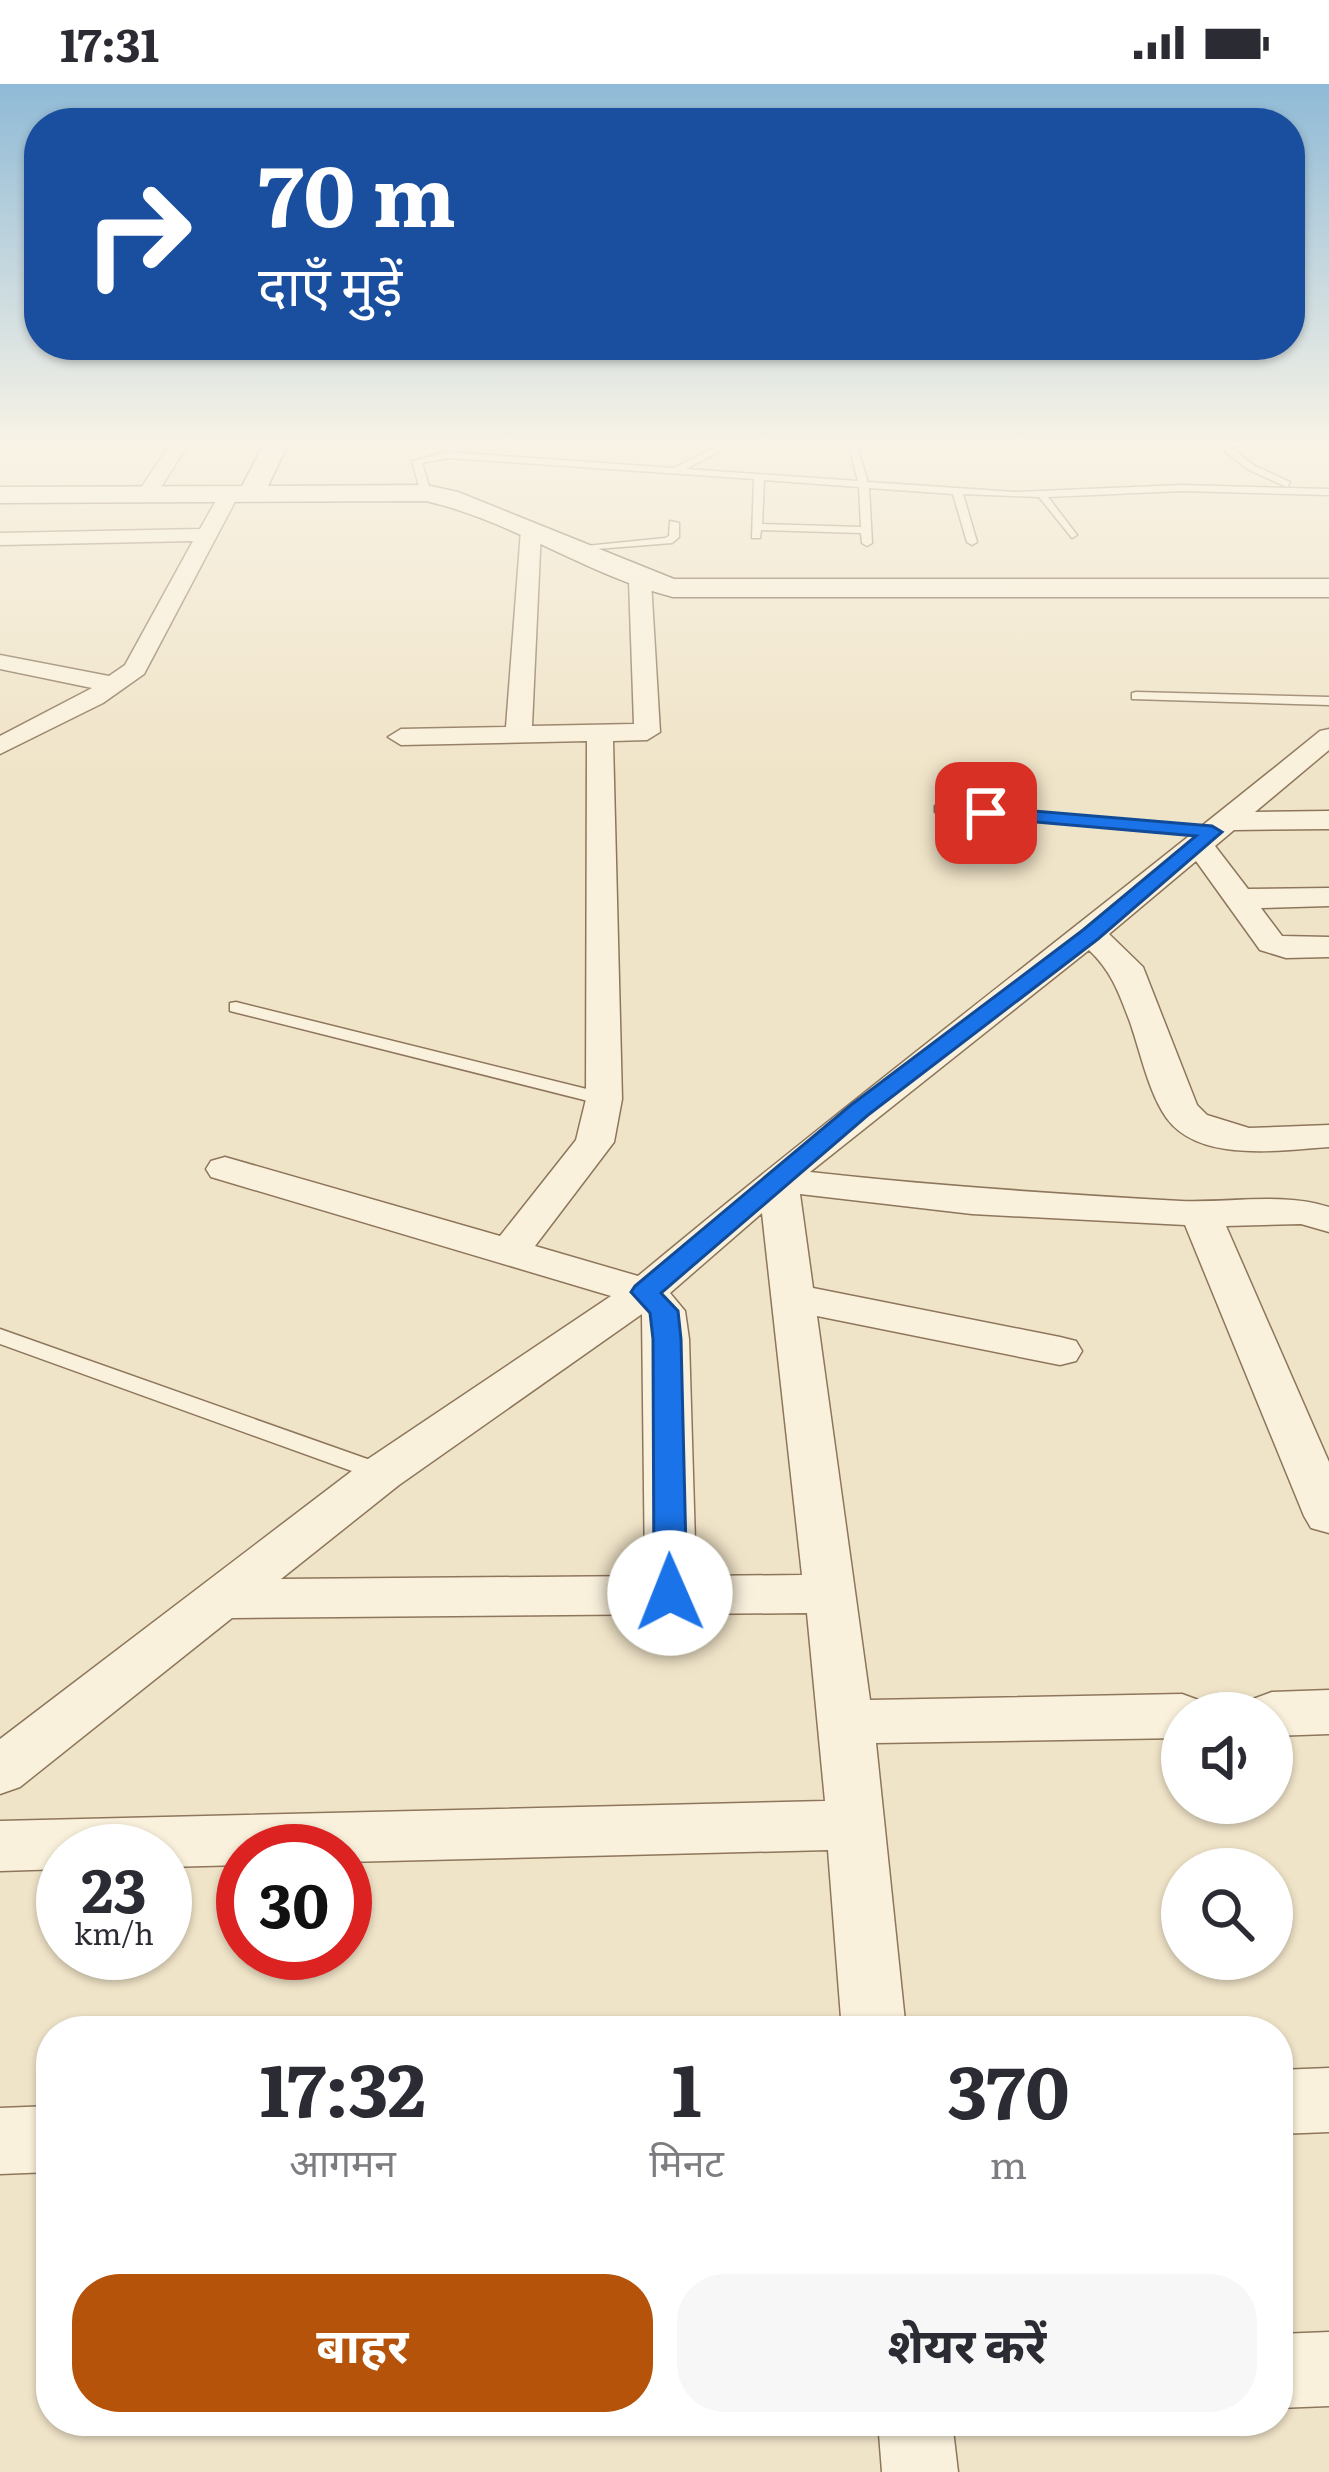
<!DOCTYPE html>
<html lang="hi">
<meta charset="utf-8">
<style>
body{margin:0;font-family:Literata,"Noto Sans Devanagari",serif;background:#f7f7f7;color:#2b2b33;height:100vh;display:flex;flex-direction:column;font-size:45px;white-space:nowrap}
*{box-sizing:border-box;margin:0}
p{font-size:39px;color:#7c7c81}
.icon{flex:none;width:66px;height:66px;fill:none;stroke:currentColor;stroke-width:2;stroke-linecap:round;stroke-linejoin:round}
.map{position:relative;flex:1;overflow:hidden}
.side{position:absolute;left:36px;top:1932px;width:1257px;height:420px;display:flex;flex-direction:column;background:#fff;border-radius:48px;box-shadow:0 3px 9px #0004}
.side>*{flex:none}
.hud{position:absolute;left:24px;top:24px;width:1281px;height:252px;border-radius:48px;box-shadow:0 3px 9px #0004;background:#1a4fa0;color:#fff;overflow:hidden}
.tools{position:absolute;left:1161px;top:1608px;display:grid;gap:24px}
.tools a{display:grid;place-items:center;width:132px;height:132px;border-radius:50%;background:#fff;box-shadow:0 3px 9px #0004;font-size:60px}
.speed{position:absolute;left:36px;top:1740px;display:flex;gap:24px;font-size:60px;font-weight:700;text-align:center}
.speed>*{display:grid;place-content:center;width:156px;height:156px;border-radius:50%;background:#fff;box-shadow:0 3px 9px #0004;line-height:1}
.speed small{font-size:30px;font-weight:400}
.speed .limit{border:18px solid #d22;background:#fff;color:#111}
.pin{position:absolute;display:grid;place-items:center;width:102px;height:102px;color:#fff;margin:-51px;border-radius:24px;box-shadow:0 6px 18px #0006}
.me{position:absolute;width:132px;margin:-66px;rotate:359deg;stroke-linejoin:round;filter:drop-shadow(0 0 9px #0008)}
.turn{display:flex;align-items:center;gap:42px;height:252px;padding:0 36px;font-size:54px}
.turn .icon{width:156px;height:156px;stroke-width:2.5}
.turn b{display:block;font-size:84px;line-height:102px}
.eta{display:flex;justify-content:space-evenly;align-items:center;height:204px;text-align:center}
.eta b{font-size:72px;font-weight:700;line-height:84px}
.button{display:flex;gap:24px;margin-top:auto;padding:24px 36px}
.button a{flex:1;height:138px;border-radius:48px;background:#b45309;color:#fff;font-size:48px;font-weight:700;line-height:138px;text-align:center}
.button a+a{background:#f7f7f7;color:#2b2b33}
.status{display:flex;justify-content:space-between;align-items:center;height:84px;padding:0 60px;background:#fff;direction:ltr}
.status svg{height:33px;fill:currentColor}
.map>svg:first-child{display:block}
</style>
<div class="status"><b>17:31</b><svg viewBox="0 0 49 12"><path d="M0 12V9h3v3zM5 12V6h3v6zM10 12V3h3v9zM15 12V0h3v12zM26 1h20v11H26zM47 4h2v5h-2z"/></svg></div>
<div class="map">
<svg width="1329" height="2388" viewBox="0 0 1329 2388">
<rect width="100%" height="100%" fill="#f0e4c8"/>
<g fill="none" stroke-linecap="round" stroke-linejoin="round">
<defs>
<path id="lane" d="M730 356H741L686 385 858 397 848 359 852 356 856 359 868 398 1015 408 1182 401 1329 405V411L1182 407 1048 413 1077 451 1072 454 1039 413 963 410 977 458 972 461 967 458 953 410 869 404 872 459 867 462 862 459 861 449 761 446 760 454H752L754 395 448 374 422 379 431 409 426 412 421 409 412 377 448 368 674 384ZM764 396 859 403 861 443 762 440Z
M1329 356V362H1229L1255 382 1290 398 1287 403 1249 386 1218 362 1190 359Z
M670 437 679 439V453L672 459 571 467 566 464 665 454 669 452Z
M1136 608 1329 613V621L1132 615V609Z
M940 721 1212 744 1219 748 1212 752 935 728V722Z
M236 918 611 1011 613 1015 604 1021 230 927V919Z
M0 1245 390 1383 394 1389 390 1395H374L0 1260Z"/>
<path id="street" d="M173 356H191L154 414H140L137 410Z
M229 404 239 410 144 590 103 619 0 670V652L92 604 0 585V571L109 592 125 581 193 457 0 461V449L200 445 222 406Z
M531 440 541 446 532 642 634 640 629 497 640 490 651 497 660 648 647 656 613 657 622 1015 614 1058 535 1162 638 1192C862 1006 1095 830 1320 647L1329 645V666L1255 728 1329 727V745L1234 746 1215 762 1248 805 1329 804V822L1261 824 1282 852 1329 853V873L1286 874 1260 866 1196 777 1109 850 1143 883 1197 1021 1207 1031 1249 1044 1329 1041V1063C1279 1066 1192 1081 1162 1027 1147 1001 1140 967 1130 938 1119 909 1112 888 1089 866L810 1088C934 1102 1057 1110 1181 1117 1230 1119 1283 1108 1329 1123V1148L1301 1140 1226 1142 1329 1378V1449L1311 1444 1304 1432 1185 1141 972 1130 800 1110 813 1204 1060 1253 1076 1257 1082 1267 1076 1277 1060 1281 817 1232 870 1616 1182 1610 1201 1617 1208 1629H1182V1654L876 1659 906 1947H842L828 1766 345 1778V1767H243V1781L165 1783V1767H63V1785L0 1787V1737L825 1717 807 1529 232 1534 20 1703 0 1710V1655L365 1377 611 1212 211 1093 206 1085 211 1077 225 1073 500 1152 576 1056 586 1015 587 657 401 661 388 653 401 645 506 643 521 446ZM762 1129 802 1491 696 1492 689 1255 685 1227 670 1209ZM642 1230 645 1492 281 1495 399 1401Z
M1329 1606V1650L1272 1652V1629H1245L1253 1615 1272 1608Z
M1329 1984V2048L1278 2050V1986Z
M51 2022V2088L0 2090V2024Z
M1329 2248V2322L1278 2324V2250Z
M878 2337H952L958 2388H882Z"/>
<path id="secondary" d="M266 356H290L268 402 426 401 458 408 674 495H1329V513H673C586 491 513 437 426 417L0 419V403L242 402Z"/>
</defs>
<use href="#lane" stroke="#8d765c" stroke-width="3"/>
<use href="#street" stroke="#8d765c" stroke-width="3"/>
<use href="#secondary" stroke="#6f573f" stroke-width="3"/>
<use href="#lane" fill="#faf1dc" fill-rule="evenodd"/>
<use href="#street" fill="#faf1dc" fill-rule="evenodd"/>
<use href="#secondary" fill="#faf1dc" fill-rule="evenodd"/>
</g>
<linearGradient id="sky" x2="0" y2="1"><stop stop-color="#8fbad6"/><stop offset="0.52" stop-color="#f8f3e6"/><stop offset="1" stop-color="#f8f3e6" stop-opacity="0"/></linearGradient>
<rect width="1329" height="690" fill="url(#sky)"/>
<path fill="#1a73e8" stroke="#114b97" stroke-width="3" d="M986 723 1212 742 1222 748 1098 855 868 1031 661 1209 678 1227 681 1255 687 1509 682 1518 670 1522 659 1518 654 1509 653 1255 650 1229 631 1208 635 1202 851 1021 1083 846 1196 752 979 733 977 729Z"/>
</svg>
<div class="tools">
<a><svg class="icon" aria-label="sound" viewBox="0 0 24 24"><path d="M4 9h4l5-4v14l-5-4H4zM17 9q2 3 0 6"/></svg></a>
<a><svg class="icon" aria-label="search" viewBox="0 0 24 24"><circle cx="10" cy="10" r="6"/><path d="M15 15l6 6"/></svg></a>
</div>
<div class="speed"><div>23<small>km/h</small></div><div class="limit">30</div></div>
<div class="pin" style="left:986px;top:729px;background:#d93025"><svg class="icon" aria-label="arrive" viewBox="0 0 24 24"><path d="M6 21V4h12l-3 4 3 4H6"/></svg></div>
<svg class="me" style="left:670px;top:1509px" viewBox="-20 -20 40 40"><circle r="19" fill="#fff"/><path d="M0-13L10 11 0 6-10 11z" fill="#1a73e8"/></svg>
<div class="hud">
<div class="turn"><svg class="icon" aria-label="right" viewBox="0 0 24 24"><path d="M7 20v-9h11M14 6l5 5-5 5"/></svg><div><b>70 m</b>दाएँ मुड़ें</div></div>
</div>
<section class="side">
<div class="eta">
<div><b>17:32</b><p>आगमन</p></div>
<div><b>1</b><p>मिनट</p></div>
<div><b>370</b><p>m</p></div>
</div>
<div class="button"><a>बाहर</a><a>शेयर करें</a></div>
</section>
</div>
